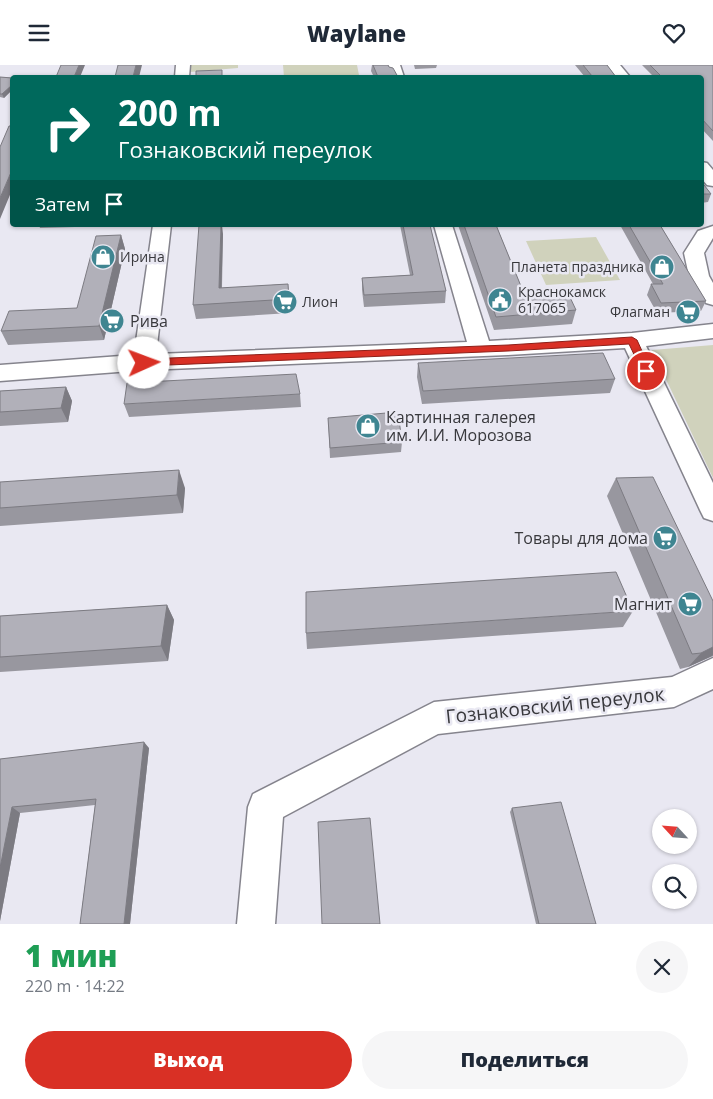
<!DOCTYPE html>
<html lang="ru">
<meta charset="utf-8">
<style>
body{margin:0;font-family:"Open Sans",sans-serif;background:#f6f6f7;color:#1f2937;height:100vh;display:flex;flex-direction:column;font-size:19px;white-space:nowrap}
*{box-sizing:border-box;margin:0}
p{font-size:16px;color:#747a83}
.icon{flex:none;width:28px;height:28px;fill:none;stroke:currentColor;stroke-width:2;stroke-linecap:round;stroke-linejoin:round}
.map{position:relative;height:859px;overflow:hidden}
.sheet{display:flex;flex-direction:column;background:#fff;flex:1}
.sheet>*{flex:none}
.hud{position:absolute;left:10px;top:10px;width:694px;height:152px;border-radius:5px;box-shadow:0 1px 4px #0004;background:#00695c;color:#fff;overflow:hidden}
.needle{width:32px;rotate:296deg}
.buttons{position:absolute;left:652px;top:744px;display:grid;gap:10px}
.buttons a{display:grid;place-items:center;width:45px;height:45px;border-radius:50%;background:#fff;box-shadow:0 1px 4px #0004;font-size:25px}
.pin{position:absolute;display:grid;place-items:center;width:42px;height:42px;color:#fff;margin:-21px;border:2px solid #fff;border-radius:50%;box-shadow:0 1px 5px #0007}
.me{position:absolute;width:55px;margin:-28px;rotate:88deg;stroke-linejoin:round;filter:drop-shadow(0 0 4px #0008)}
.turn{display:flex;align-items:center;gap:18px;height:105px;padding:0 25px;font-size:22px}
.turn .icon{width:65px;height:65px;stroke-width:2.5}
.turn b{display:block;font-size:35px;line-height:42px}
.then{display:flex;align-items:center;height:48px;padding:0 25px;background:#0003;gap:10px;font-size:19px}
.round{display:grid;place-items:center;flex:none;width:52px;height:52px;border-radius:26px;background:#f6f6f7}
.overview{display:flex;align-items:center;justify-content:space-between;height:85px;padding:0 25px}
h1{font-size:30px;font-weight:800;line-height:38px;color:#1e9e55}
.cta{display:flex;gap:10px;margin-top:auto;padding:10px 25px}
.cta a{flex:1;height:58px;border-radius:30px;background:#d93025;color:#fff;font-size:20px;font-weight:800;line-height:58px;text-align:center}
.cta a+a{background:#f6f6f7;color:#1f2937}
header{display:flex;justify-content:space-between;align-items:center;height:65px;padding:0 25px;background:#fff;font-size:22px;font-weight:800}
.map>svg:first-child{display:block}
</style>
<header><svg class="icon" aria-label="menu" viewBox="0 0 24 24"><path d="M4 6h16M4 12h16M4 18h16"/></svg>Waylane<svg class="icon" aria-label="heart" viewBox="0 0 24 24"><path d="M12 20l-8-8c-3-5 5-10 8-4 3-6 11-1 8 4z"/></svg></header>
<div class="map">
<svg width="713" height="859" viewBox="0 0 713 859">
<rect width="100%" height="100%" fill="#e9e8f2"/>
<path fill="#d0d2bc" d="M191 0H238V3L190 7Z
M283 0H357L359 10 284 12Z
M596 172 620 215 546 220 526 176Z
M713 280V413L652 285Z"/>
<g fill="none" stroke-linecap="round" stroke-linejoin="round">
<defs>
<path id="minor" d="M176 0H190L189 12H175Z
M386 0H400L404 12H390Z
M606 0H620L630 12H616Z
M701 97 707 98 713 105V121L707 120 701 113Z
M153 160H171L156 289 467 277 434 160H452L489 276 632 268 713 259V273L646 281 713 418V456L704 453 700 445 625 283 508 290 144 305 0 316V300L134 290Z
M713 161V173L704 188 709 211 713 218V240L706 238 689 211 684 188 698 166Z
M713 593V624L674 642 438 669 283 752 275 859H237L248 742 253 729 434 637 672 612Z"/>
</defs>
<use href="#minor" stroke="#85848d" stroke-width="3"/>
<use href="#minor" fill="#fff" fill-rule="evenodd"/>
</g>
<path fill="#98979f" d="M372 0H388L389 2 398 12H374L371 6Z
M414 0H437L436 3 415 4Z
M575 0H607L616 12H585Z
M642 0H713V76L701 63V12H654Z
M0 12 12 13V25L4 33 0 32Z
M701 116 711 129 708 137 701 138Z
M39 160H75V162L40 163Z
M400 160H430L446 226 445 238 364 242 362 225V213L410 210Z
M458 160H496L525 231 576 245 572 259 494 265Z
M620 160H660L706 236 701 246 657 248 647 230 651 219H653Z
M223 169 222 223 288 219 290 248 196 254 193 240Z
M121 170 125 184 104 275 8 280 1 266 77 243Z
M418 298 615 314 610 328 422 339 417 312Z
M66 322 72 336 68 357 0 361V326Z
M300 329 301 342 129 352 124 339Z
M328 353 402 377 401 387 330 393Z
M616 413 713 536V591L688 602 680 604 607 431Z
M0 417 185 423 183 448 0 461Z
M167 540 174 555 168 596 0 607V551Z
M633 546 623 562 307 584 306 568Z
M149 683 130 859H80L95 740 20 748 0 856V694Z
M512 743 596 859H536L510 747Z"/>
<path fill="#7c7b82" d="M79 0H85L80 12H74Z
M136 0H142L139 12H133Z
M12 20V25L4 33 2 29Z
M12 105V125L0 154V133Z
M221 160H222L223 169 221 237 219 223Z
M121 170 125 184 104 275 99 261Z
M66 322 72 336 68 357 61 343Z
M179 405 185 423 183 448 177 430Z
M167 540 174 555 168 596 161 581Z
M713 582V590L712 591 688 602 701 588Z
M144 677 149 683 130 859H124Z
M12 742 20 748 0 856V803Z"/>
<path fill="#b1b0b9" stroke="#7c7b82" d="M61 0H79L74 12H56Z
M118 0H136L133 12H115Z
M373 0H388L389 2 393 3 398 12H378Z
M583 0H607L616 12H596L595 11H592Z
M650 0H713V66L701 53V12H662Z
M222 5V12H196V6Z
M0 12 12 13V20L2 29H0Z
M9 61H12V105L0 133V82Z
M701 116 711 129H701Z
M199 160H221L219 223 288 219 289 234 193 240Z
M403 160H430L446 226 364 230 362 213 413 210Z
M464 160H496L525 231 568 228 576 245 496 252Z
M629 160H660L706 236 661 238 651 219H663Z
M121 170 99 261 1 266 9 246 77 243 96 171Z
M603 288 615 314 423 326 418 298Z
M296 309 300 329 124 339 127 318Z
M66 322 61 343 0 347V326Z
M398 347 402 377 330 383 328 353Z
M179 405 177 430 0 443V417Z
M653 412 713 536V582L701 588 692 589 616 413Z
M616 507 633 546 306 568V527Z
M167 540 161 581 0 592V551Z
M144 677 124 859H80L96 734 12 742 0 803V694Z
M561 737 596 859H539L512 743Z
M370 753 380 859H322L318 757Z"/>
<path fill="#d93025" stroke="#8d1f18" d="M632 272 637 275 651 306 650 308H643L629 279 508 286 144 301 139 298 144 294 508 280Z"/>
<defs>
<symbol id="shop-disc" viewBox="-11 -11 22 22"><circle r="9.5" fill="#3f8591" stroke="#e9e8f2"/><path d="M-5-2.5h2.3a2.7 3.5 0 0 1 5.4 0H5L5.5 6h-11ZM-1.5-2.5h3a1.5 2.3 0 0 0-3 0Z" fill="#fff"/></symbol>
<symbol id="civic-disc" viewBox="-11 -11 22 22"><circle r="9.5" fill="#3f8591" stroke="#e9e8f2"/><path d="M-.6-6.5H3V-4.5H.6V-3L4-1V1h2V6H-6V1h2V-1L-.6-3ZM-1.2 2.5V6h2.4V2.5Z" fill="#fff"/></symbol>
<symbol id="supermarket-disc" viewBox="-11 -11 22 22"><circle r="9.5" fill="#3f8591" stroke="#e9e8f2"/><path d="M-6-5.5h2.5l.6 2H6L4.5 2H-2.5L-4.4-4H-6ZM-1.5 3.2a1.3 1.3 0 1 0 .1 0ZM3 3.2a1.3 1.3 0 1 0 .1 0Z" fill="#fff"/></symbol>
</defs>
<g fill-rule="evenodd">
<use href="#shop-disc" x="89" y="178" width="28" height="28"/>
<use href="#shop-disc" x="648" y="188" width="28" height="28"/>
<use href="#civic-disc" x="486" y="221" width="28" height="28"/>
<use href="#supermarket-disc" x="271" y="223" width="28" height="28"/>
<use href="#supermarket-disc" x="674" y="233" width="28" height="28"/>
<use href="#supermarket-disc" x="98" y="242" width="28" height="28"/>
<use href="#shop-disc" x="354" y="347" width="28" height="28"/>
<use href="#supermarket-disc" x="651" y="459" width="28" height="28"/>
<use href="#supermarket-disc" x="676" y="525" width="28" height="28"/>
</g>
<g text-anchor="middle" stroke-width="5" stroke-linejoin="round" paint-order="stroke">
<g font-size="14" fill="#38383c" stroke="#e9e8f2" text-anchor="start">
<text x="120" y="197">Ирина</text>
<text x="644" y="207" text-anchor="end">Планета праздника</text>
<text x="518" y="232">Краснокамск<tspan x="518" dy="16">617065</tspan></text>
<text x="302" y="242">Лион</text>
<text x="670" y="252" text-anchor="end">Флагман</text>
</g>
<g font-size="16" fill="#38383c" stroke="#e9e8f2" text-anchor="start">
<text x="130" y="262">Рива</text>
<text x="386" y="358">Картинная галерея<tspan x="386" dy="18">им. И.И. Морозова</tspan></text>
<text x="648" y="479" text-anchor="end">Товары для дома</text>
<text x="672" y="545" text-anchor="end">Магнит</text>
</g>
<g font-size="19" fill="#38383c" stroke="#e9e8f2">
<text transform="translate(555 640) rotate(-6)" y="7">Гознаковский переулок</text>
</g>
</g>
</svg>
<div class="buttons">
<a><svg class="needle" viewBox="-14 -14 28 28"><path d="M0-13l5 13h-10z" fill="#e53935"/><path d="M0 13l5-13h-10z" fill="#747a83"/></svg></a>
<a><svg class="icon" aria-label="search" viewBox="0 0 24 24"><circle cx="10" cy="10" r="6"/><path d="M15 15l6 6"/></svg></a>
</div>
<div class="pin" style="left:646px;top:306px;background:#d93025"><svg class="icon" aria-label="arrive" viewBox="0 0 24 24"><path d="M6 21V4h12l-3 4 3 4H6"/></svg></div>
<svg class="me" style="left:144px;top:298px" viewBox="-20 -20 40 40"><circle r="19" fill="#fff"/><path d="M0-13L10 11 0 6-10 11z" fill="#d93025"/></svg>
<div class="hud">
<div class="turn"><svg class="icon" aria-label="right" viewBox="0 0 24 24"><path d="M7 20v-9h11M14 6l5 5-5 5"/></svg><div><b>200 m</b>Гознаковский переулок</div></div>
<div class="then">Затем<svg class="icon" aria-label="arrive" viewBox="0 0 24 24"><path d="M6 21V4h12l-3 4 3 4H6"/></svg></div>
</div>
</div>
<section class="sheet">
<div class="overview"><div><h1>1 мин</h1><p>220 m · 14:22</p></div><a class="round"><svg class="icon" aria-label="close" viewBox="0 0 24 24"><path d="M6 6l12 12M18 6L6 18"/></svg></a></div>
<div class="cta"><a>Выход</a><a>Поделиться</a></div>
</section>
